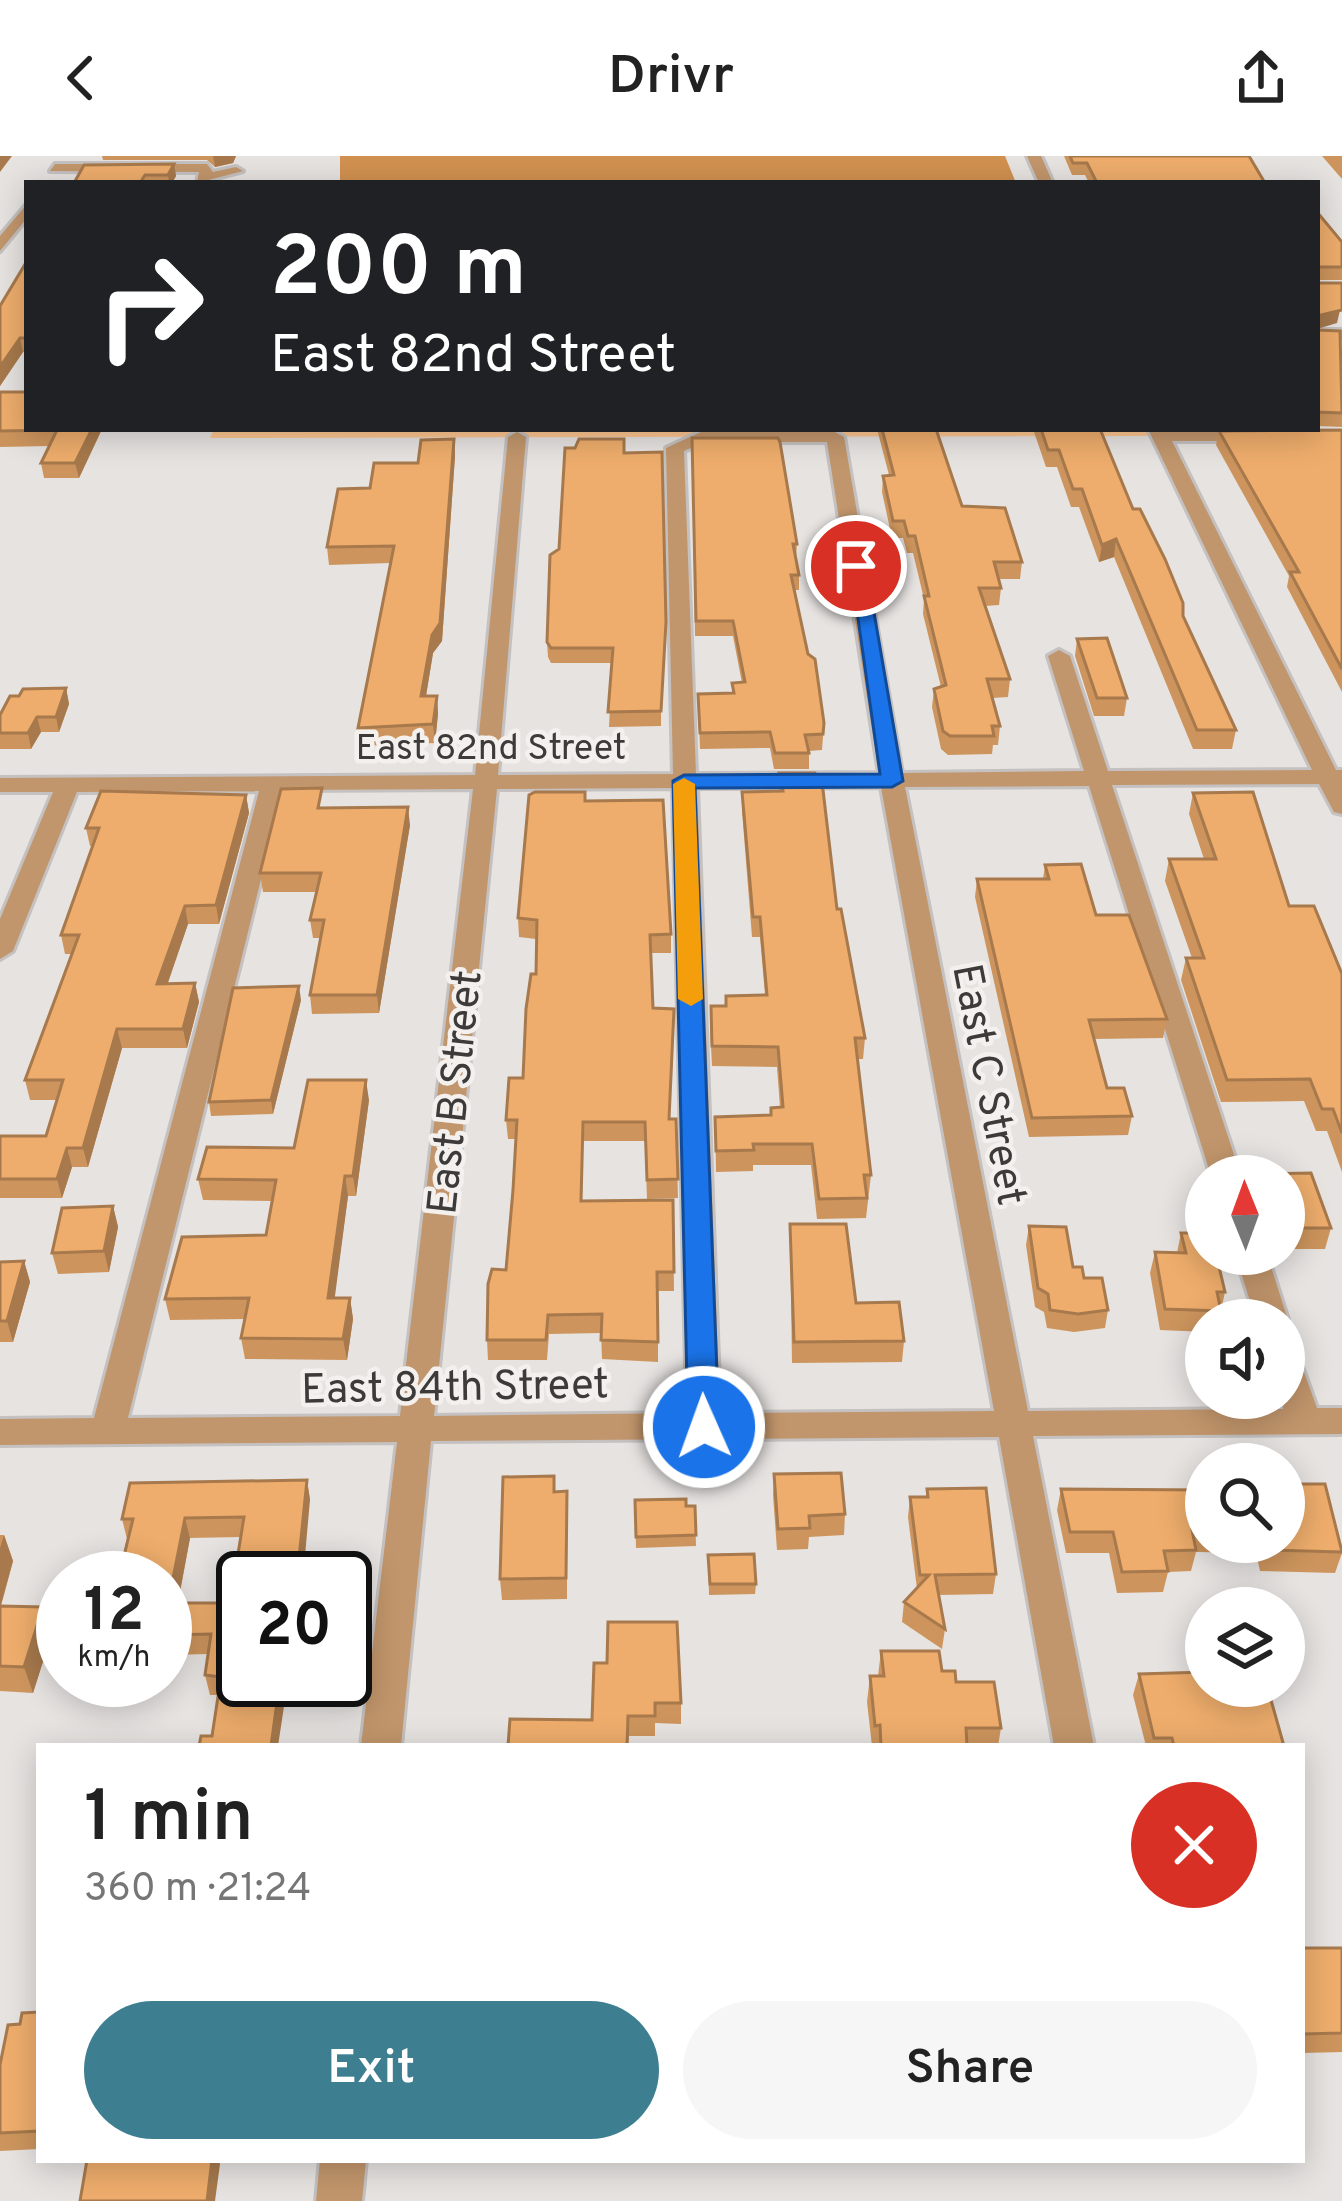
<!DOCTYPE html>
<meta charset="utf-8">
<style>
body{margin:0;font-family:Overpass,sans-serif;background:#f6f6f6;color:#222;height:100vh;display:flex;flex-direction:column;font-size:45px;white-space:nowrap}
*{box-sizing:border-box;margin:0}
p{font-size:39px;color:#767676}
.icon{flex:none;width:66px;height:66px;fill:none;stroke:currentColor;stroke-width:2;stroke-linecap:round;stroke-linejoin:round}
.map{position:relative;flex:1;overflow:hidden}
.panel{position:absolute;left:36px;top:1587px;width:1269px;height:420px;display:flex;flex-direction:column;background:#fff;border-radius:0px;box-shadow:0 6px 30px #0003}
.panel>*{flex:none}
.banner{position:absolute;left:24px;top:24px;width:1296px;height:252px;border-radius:0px;box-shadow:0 6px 30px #0003;background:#202124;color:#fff;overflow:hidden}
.needle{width:78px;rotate:359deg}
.controls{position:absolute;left:1185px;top:999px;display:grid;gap:24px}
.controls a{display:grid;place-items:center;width:120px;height:120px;border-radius:50%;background:#fff;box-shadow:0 6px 30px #0003;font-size:60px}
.speed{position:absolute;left:36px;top:1395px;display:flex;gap:24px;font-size:60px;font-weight:700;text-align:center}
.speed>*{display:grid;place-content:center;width:156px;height:156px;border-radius:50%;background:#fff;box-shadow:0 6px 30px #0003;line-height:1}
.speed small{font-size:30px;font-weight:400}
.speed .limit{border:6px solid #111;border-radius:18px;background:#fff;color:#111}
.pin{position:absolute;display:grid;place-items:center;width:102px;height:102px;color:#fff;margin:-51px;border:6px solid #fff;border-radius:50%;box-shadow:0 3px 12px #0007}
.me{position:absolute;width:132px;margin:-66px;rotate:358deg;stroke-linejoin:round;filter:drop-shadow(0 0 9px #0008)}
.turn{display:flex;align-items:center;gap:42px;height:252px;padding:0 48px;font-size:54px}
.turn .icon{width:156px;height:156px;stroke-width:2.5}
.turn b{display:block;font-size:84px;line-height:102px}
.round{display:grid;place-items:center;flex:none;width:126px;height:126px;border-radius:63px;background:#f6f6f6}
.head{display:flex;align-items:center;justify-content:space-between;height:204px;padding:0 48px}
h1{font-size:72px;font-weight:600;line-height:90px}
.cta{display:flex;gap:24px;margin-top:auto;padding:24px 48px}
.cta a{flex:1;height:138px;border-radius:72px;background:#3d7e91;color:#fff;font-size:48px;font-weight:600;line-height:138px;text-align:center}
.cta a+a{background:#f6f6f6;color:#222}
header{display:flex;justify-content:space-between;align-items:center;height:156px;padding:0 48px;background:#fff;font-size:54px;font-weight:600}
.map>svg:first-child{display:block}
</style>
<header><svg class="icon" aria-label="back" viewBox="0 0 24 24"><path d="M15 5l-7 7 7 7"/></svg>Drivr<svg class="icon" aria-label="share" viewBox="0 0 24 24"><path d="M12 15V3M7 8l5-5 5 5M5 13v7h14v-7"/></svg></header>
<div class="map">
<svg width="1342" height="2045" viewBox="0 0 1342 2045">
<rect width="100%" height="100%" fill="#e6e3e1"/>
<path fill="#fec690" d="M214 273H1157L1160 280 210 282Z"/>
<path fill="#d19150" d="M340 0H1005L1016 27H340Z"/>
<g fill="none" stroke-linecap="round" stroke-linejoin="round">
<defs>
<path id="minor" d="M1027 0H1041L1053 27H1039Z
M55 8H207L213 16 236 11 243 15 197 27 199 16 50 15Z
M27 48V62L0 95V80Z
M1317 174H1342V184H1317Z
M1148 273 1256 275 1265 280 1256 285H1172L1336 614H1342V658L1334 656 1319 628 1112 629 1241 1020H1211L1089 630 905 631 1028 1255 1283 1253 1284 1191 1296 1194 1317 1252H1342V1278L1033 1280 1094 1590H1054L999 1281 431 1285 401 1590H361L397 1286 0 1289V1263L94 1262 259 635 77 636 13 795 0 803V763L53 636H0V622L475 619 508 281 517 276 526 281 498 619 673 618 666 292 701 276H835L844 281 902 617 1084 615 1048 500 1059 494 1070 500 1108 615 1312 614ZM704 286H827L879 617 696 618 684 295ZM881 631 994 1255 720 1257 697 632ZM673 632 687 1257 434 1260 497 633ZM473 633 400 1260 128 1262 283 634Z
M1235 1098H1267L1288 1164 1284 1171V1164H1256Z
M320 2004H366L362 2045H316Z"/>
</defs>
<use href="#minor" stroke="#c4c1c0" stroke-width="6"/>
<use href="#minor" fill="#c2966c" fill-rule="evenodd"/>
</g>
<path fill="#cd955d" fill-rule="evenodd" d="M102 0H236L233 7 215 11 207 4H103Z
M1064 0H1249L1265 27H1089L1085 19H1072Z
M1322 0H1342V23Z
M174 8 176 20 172 27H74Z
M1317 56 1342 86V124H1317Z
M27 105V196H23L0 230V150Z
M1317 174 1342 206V271L1317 270Z
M0 236 102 273 79 322H44L41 307 49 290 0 291Z
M877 273H936L962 350 1022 406 1020 423H999L1001 432 999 449 985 450 1010 523 1008 541 992 542 1000 570 998 589H993L992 598 948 599 941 593 932 551 934 533 941 531 923 458 924 443 913 397H907L903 382H892L882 336 883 320 889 319Z
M1033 273H1100L1133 353 1236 574 1232 593H1193L1114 401 1099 406 1079 351H1071L1057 311H1046Z
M1342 274V536L1287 431 1289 420 1216 289 1219 275Z
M692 282 797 388 796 402 799 419V434H794L824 567 822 594 809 595V613H774L770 592 700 593 698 538 732 537V527H742L733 480H695Z
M454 283 455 300 442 485 433 497 426 540H437L438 558 435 587 360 590 358 572 390 407 329 409 327 391 370 332 418 307Z
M662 296 661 570 609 571 612 507H551L548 501 547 486 559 393 624 297Z
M1077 483 1127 542 1124 560H1094L1075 500Z
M66 532 69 548 59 576H41L31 593H0V559L19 540Z
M779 617 837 753 865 882 863 903H858L871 1019 866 1062 817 1063 811 1009H753V1015L716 1016 715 961 770 959 780 951 777 911 712 910 710 870 711 850H725L765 839 760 781H752L742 655V636L779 635Z
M1193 637 1289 750 1342 818V1016L1327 975H1316L1304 945 1221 946 1181 824 1186 802H1192L1165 725 1169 703H1204L1189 658Z
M246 639 249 657 219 768H188L168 827H195L199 846 187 892H122L88 1011H72L62 1042H0V980H46L57 944H30L25 924 72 798H65L61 779 92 690H90L86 672Z
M586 645 671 778V797H651L653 852 670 963H676L678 1042 647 1043 645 985H583L582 1045 673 1044 674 1135H658V1206L602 1203 601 1177 549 1178 547 1204H488L487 1184 506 1114 513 1034 516 983H508L506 964 523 922 536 818V783L519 781 518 762Z
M324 652 410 669 379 857 312 858 310 839 320 782H313L310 764 317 736H263L260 717Z
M1045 709 1096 759 1167 863 1163 882 1094 883 1107 932 1132 960 1128 979 1029 981 975 741 977 723H1043Z
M301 844 273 958 211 960 209 946Z
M369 944 356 1040H348L334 1142H350L353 1163 347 1204 245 1203 241 1182 245 1163 170 1164 165 1143 266 1079 272 1045 203 1044 198 1023 294 992Z
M1311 1017 1331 1072 1325 1093H1284V1020H1262L1263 1018Z
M113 1050 118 1071 109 1116 58 1118 52 1097Z
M790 1068 856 1147 904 1185 902 1206 792 1207Z
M1029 1070 1084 1122 1108 1154 1105 1172 1074 1176 1047 1172 1044 1156 1035 1151 1026 1089Z
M1181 1077 1225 1136 1219 1164H1206V1176L1160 1174 1150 1117 1155 1096 1177 1097Z
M24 1105 30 1126 13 1186H0V1106Z
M774 1318 845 1358 844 1379 809 1381 808 1393 777 1394 773 1339Z
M307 1324 310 1344 243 1422 285 1539 212 1580 219 1539H210L205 1519 208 1498 165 1499V1422H126L122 1408 127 1383 122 1363ZM240 1381 230 1447H178L190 1382Z
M927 1333 996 1418 993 1438 939 1439 945 1473 942 1493 902 1466 904 1446 917 1433 908 1361 910 1341H926Z
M1061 1333 1206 1334V1386H1284L1342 1395V1397L1335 1417 1260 1415 1256 1397 1196 1396 1191 1415 1168 1416 1163 1436 1117 1437 1109 1397H1066L1057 1354Z
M567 1335V1443L502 1444 500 1423 554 1336Z
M635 1344 686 1350H695L696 1390 636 1392Z
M0 1379H4L13 1405 1 1450 52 1477 33 1537 0 1535Z
M708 1399 756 1428 755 1438 709 1439Z
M881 1495 942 1515 956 1526 1001 1572 998 1590H872L867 1546 870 1520H878Z
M594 1507 681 1547V1568L655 1567V1580H629L628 1590H508L592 1564Z
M1139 1518 1284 1590H1146L1133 1539Z
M1302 1792H1342V1896L1302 1897Z
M39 1856V1993L0 1995V1909L20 1868Z"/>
<path fill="#a7794c" d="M0 0H12L0 16Z
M213 0H236L233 7 215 11Z
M174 8 176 20 172 27H169L168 19Z
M1340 154 1337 167 1317 173V160Z
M20 182 23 196 0 230V211Z
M92 273H102L79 322 75 307Z
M454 283 455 300 442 485 433 497 423 558 421 540Z
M1116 383 1114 401 1099 406 1102 389Z
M66 532 69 548 59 576 56 561Z
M437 540 438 558 435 587 433 568Z
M37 561 41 576 31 593 28 577Z
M246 639 249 657 219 768 216 749Z
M408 651 410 669 379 857 377 839Z
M185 750 188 768 161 846 157 828Z
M195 827 199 846 187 892 183 873Z
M299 830 301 844 273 958 271 944Z
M117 873 122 892 88 1011 83 992Z
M366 924 369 944 356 1040 353 1020Z
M67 992 72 1011 62 1042 57 1023Z
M345 1020 348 1040 332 1163 328 1142Z
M113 1050 118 1071 109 1116 104 1095Z
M24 1105 30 1126 13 1186 7 1165Z
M350 1142 353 1163 347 1204 343 1183Z
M307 1324 310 1344 303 1422H297Z
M185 1362 190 1382 174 1467 168 1447Z
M4 1379 13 1405 0 1452V1392Z
M43 1451 52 1477 33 1537 24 1511Z
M280 1524H288L278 1590H271Z
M212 2004H218L220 2008 215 2045H207Z"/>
<path fill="#eead6c" stroke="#a7794c" stroke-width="3" fill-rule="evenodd" d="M1070 0H1249L1265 27H1097L1087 7H1073Z
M174 8 168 19H145L140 27H74L84 9Z
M1317 56 1342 86V111H1317Z
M27 105V182H20L0 211V150Z
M1317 127H1342V154L1317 160Z
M1317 174 1340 175 1342 257 1317 256Z
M0 236H27V273H92L75 307H41L57 274 0 275Z
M882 273H936L962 350 1005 352 1022 406H994L1001 432H979L1010 523H987L1000 570H992L994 580H950L943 575 934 533 946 529 924 440H929L915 380H908L904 365H893L883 320 894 319Z
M1041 273H1100L1133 353H1140L1165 403 1183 447V460L1236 574H1197L1116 383 1102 389 1082 333H1073L1059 294H1048Z
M1342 274V513L1290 416H1299L1219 275Z
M692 282H778L780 286 797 388H793L799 419H791L808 498 815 503 824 567 823 578 805 579 809 597H775L770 576 700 577 698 538 734 537 732 527 745 526 733 465H696Z
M454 283 440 467 432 479 421 540H437L433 568 358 572 394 390 327 391 338 333 370 332 374 307H418L421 284Z
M579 283H624V297L662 296 666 466 661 555 608 556 613 492H551L547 486 550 399 559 393 565 292H575Z
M1107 482 1127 542H1097L1077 483Z
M66 532 56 561H37L28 577H0V559L10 540H19L23 533Z
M779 617H815L823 634 837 753H841L865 882H855L871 1019H864L867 1042 819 1043 812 988H753L754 994 716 995 715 961 771 959V952L783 951 778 891 712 890 711 850H726V840L767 839 760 761H753L742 636 783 635Z
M322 632 318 652 408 651 377 839H310L324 764H310L321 717H260L281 633Z
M101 635 246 639 216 749 185 750 157 828 195 827 183 873H117L83 992H67L57 1023H0V980H46L63 924H25L79 779H61L99 672H86Z
M535 636H585V645L663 644 671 778 650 779 653 852 674 853 669 963H676L678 1023 647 1024 645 966H583L581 1045 673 1044 674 1116H657L658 1186 601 1184 602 1158 548 1159 546 1184H487L488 1128 492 1113 506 1114 513 1034 517 964H506L509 922H523L526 853 531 818H536L537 764 518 762 529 639Z
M1253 636 1289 750H1314L1342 818V977L1333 953H1322L1310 923 1227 924 1186 802H1204L1169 703H1216L1193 637Z
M1081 708 1096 759H1129L1167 863 1089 864 1107 932H1124L1132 960 1032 962 977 723H1049L1045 709Z
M299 830 271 944 209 946 233 832Z
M308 924H366L353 1020H345L328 1142H350L343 1183 241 1182 249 1142 165 1143 182 1081 266 1079 276 1024 198 1023 207 991 294 992Z
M1311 1017 1331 1072H1285L1284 1020H1264L1263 1018Z
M113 1050 104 1095 52 1097 62 1052Z
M790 1068H846L856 1147 899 1146 904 1185 794 1186Z
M1029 1070 1066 1071 1073 1111H1082L1084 1122H1102L1108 1154 1078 1158 1050 1154 1048 1138 1038 1132Z
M1181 1077H1206V1098H1216L1225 1136H1217L1221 1155 1165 1153 1155 1096 1186 1097Z
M24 1105 7 1165H0V1106Z
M841 1317 845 1358 809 1360 810 1372 778 1373 774 1318Z
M554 1320V1336L567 1335 566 1422 500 1423 503 1321Z
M307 1324 297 1422H243V1524H280L271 1590H199L201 1580H212L221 1521 205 1519 211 1478 165 1479V1422H130L133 1408H122L133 1363H122L130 1327ZM244 1361 230 1447H168L185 1362Z
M1284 1328H1325L1342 1396 1266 1394 1264 1386H1284Z
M986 1332 996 1418 935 1419 945 1473 904 1446 929 1419H920L910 1341H928L927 1333Z
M1061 1333 1206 1334V1375L1192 1374 1196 1394 1164 1395 1168 1415 1122 1416 1113 1376H1070Z
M686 1343V1350H695L696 1379 636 1381 635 1344Z
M754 1398 756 1428H710L708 1399Z
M0 1450 43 1451 24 1511 0 1510Z
M608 1466H677L681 1547H655V1560H628L627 1590H508L510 1563 592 1564 594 1507H607Z
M881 1495H939L942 1515H955L956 1526H994L1001 1572H966L967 1590H881L880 1569 875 1570 870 1520H884Z
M1206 1516V1530H1267L1284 1590H1174L1172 1582H1154L1139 1518Z
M1302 1792H1342V1877L1302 1878Z
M39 1856V1975L0 1977V1909L8 1869 20 1868 22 1857Z
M87 2004H212L207 2045H80Z"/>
<path fill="#1a73e8" stroke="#114b97" stroke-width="3" d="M850 406 866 410 903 625 892 631 695 632 719 1271 704 1283 688 1271 673 625 684 619 880 618Z"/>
<path fill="#f59e0b" d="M684 622 695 628 703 843 691 850 678 843 673 628Z"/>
<g text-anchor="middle" stroke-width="9" stroke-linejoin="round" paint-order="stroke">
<g font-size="36" fill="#3c3b3a" stroke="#f3f0ee">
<text x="491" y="603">East 82nd Street</text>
</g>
<g font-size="42" fill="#3c3b3a" stroke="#f3f0ee">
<text transform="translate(991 928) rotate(79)" y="15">East C Street</text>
<text transform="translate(453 936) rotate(-84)" y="15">East B Street</text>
<text transform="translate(455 1229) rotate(-1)" y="15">East 84th Street</text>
</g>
</g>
</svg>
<div class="controls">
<a><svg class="needle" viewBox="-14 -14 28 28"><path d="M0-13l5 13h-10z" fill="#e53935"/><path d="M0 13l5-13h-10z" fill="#767676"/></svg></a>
<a><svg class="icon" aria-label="sound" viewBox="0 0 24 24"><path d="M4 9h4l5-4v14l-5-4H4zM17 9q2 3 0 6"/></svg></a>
<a><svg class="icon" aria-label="search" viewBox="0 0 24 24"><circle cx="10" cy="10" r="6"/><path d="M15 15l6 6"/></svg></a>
<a><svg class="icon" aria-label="layers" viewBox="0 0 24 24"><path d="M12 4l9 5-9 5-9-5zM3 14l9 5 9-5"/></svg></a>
</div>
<div class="speed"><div>12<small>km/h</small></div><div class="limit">20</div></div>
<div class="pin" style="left:856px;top:410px;background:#d93025"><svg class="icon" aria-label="arrive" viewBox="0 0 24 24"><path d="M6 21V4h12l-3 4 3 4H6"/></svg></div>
<svg class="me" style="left:704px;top:1271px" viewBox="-20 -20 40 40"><circle r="17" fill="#1a73e8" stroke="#fff" stroke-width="3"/><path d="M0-11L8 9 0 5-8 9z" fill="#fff"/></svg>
<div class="banner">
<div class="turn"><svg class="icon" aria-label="right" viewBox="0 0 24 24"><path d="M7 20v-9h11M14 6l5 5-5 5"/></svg><div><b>200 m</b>East 82nd Street</div></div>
</div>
<section class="panel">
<div class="head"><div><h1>1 min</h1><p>360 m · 21:24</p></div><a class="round" style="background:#d93025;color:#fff"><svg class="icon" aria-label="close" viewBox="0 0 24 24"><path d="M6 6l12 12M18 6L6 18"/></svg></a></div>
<div class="cta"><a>Exit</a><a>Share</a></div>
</section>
</div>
